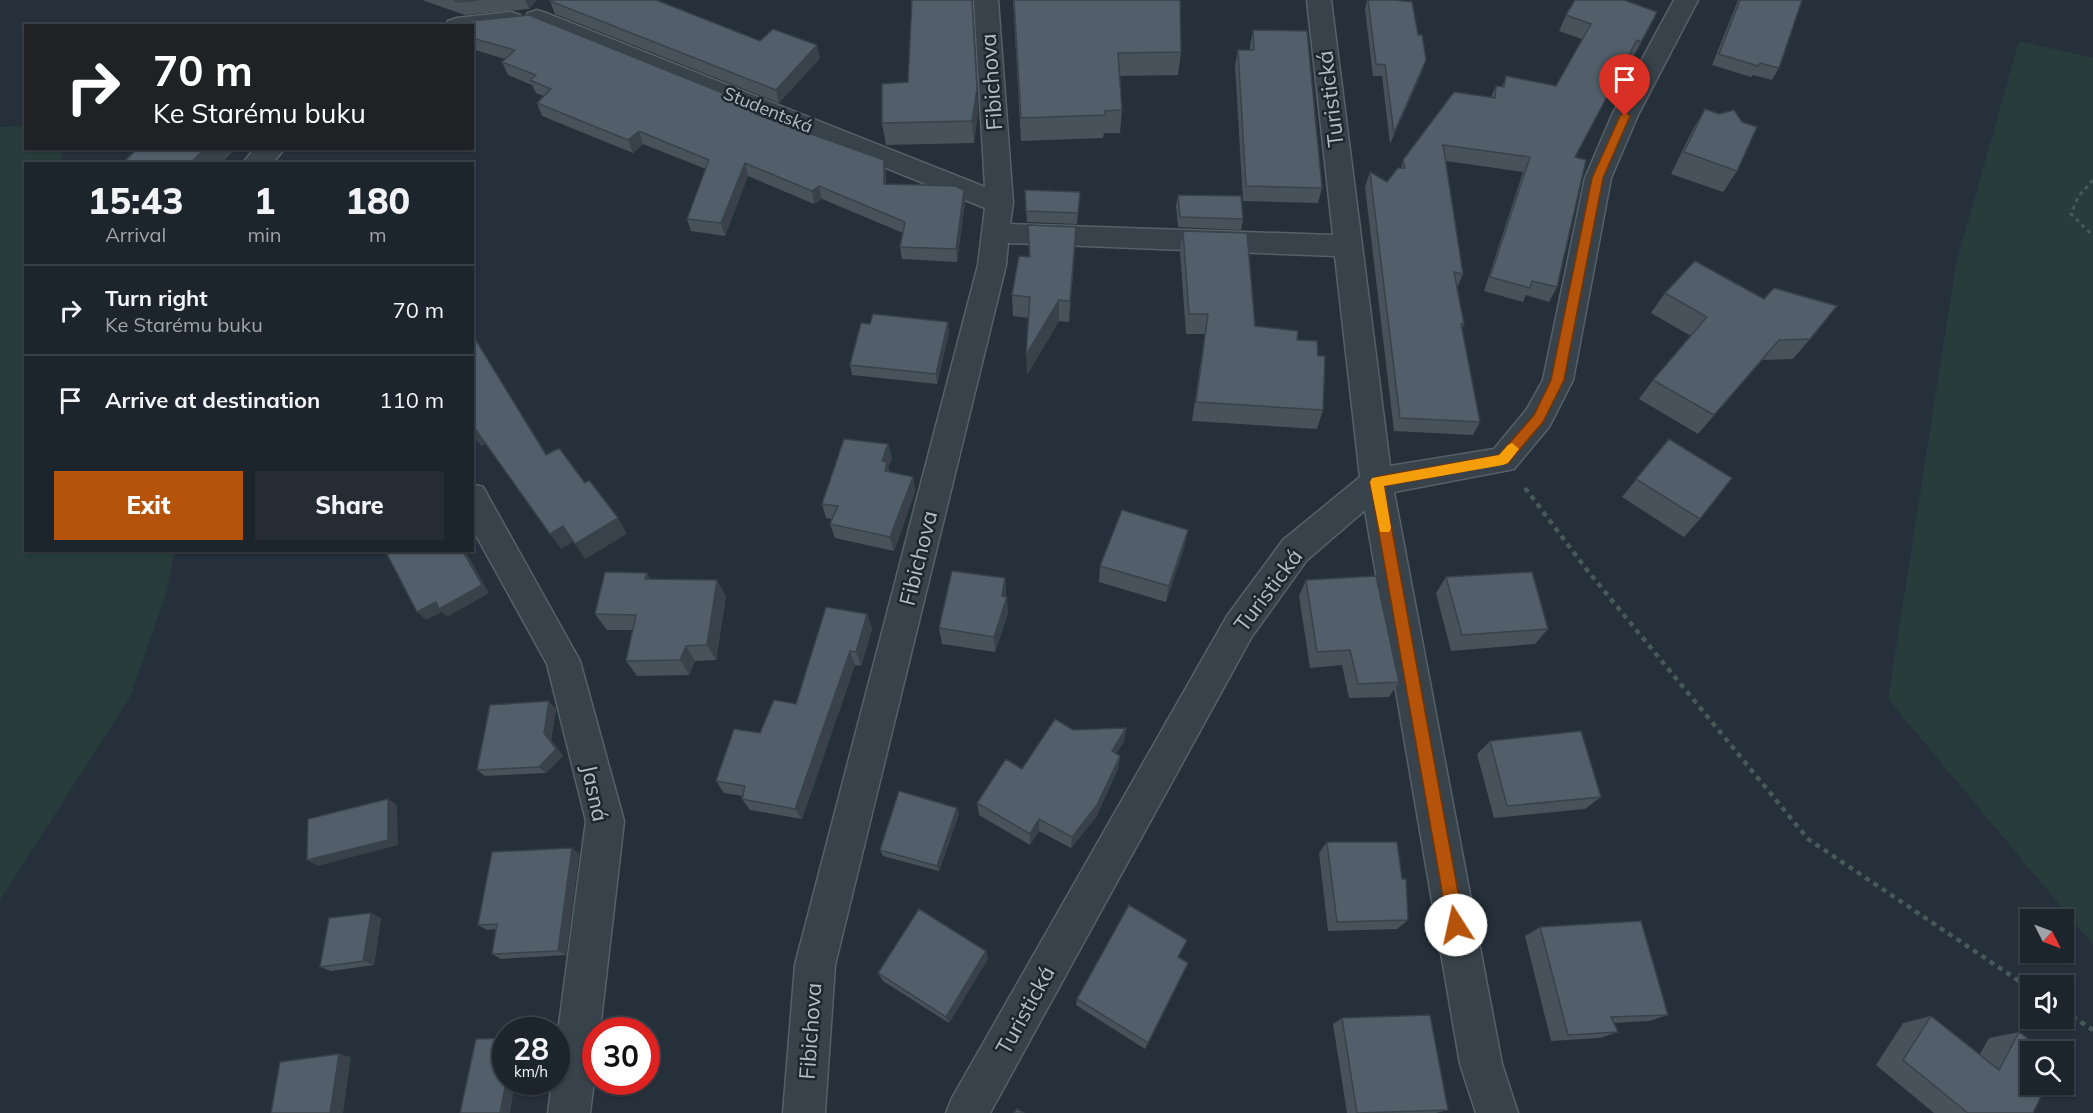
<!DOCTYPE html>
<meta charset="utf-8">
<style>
body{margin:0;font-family:Mulish,sans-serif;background:#252c34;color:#f1f3f6;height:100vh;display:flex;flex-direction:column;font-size:22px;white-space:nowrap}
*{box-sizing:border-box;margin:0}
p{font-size:20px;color:#a0a4a9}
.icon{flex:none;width:33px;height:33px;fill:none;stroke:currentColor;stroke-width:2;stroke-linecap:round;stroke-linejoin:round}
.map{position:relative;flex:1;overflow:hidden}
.details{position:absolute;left:24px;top:162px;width:450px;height:390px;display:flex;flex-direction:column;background:#1c242c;border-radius:0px;box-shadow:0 2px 4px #0004,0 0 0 2px #3a4148}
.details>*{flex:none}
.top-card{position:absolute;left:24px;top:24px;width:450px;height:126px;border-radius:0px;box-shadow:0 2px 4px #0004,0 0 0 2px #3a4148;background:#202124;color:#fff;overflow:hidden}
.needle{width:39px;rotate:132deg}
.buttons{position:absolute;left:2020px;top:909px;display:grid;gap:12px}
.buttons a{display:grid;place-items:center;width:54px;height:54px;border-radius:0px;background:#1c242c;box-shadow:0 2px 4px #0004,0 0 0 2px #3a4148;font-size:30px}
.speed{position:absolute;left:492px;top:1017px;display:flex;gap:12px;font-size:30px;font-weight:700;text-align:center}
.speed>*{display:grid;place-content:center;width:78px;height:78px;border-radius:50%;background:#1c242c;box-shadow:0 2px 4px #0004,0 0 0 2px #3a4148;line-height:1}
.speed small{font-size:15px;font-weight:400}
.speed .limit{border:9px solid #d22;background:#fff;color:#111}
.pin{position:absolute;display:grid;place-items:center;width:51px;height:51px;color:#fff;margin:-62px -26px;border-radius:50% 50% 50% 0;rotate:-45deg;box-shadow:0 0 6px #0007}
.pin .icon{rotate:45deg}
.me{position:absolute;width:66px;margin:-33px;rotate:350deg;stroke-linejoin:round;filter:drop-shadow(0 0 4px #0008)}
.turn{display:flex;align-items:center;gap:21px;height:126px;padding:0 30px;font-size:27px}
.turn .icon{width:78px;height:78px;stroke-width:2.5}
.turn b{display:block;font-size:42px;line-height:51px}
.eta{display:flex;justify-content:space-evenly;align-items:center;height:102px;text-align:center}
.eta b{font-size:36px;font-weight:800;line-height:42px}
.button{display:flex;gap:12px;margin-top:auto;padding:12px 30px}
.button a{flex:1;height:69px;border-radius:0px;background:#b45309;color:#fff;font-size:24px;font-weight:800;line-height:69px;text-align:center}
.button a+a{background:#252c34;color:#f1f3f6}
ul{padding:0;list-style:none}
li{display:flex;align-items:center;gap:18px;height:90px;padding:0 30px;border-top:2px solid #3a4148}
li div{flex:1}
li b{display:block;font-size:22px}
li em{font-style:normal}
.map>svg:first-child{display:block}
</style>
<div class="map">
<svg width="2093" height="1113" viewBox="0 0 2093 1113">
<rect width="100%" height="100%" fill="#25303a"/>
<path fill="#283d3b" d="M2019 41 2093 58V945L1888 699 1956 264Z
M25 126 26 148 64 149 60 163 26 164V550L174 551 167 591 130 697 0 900V127Z"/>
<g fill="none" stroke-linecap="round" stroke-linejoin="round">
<defs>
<path id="minor" d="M974 0H998L1013 203 1010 224 1333 235 1307 0H1331L1390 466 1494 449 1527 409 1543 380 1585 178 1612 115 1674 0H1698L1638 115 1611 178 1573 380 1549 427 1514 469 1394 492 1502 1064 1518 1113H1476L1460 1064 1365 510 1307 560 1251 638 990 1113H946L952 1098 1227 616 1283 540 1360 477 1335 256 1008 243 1006 265 835 965 825 1113H783L795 965 978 265 985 208 528 23 525 18 528 13 537 10 546 13 985 187Z
M511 12 520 15 523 20 520 25 472 32V26H445L448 21 457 18Z
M255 148H285L272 164H242Z
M472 484 483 487 580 661 624 821 600 1030H596V1066L590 1113H548L552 1082H556V1047L586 821 547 664 472 528Z"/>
</defs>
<use href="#minor" stroke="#576068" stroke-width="3"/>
<path stroke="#475959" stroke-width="3" stroke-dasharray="4 4" stroke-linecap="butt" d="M2093 180 2078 197 2071 214 2093 236"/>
<path stroke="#475959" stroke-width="4.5" stroke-dasharray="5 5" stroke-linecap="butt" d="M1525 488 1587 570 1808 839 2031 989
M2064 1011 2093 1030"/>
<use href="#minor" fill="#38424a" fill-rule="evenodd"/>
</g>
<path fill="#47525b" d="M422 0H537L529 9 465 15Z
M972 0 978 112 974 143 886 145 882 123 908 82Z
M1013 0H1180L1181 52 1178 75 1119 76 1122 110 1120 133H1104L1103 138 1021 141Z
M1367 0H1394L1422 72 1390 144 1382 76H1373L1365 9Z
M1738 0H1802L1779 68 1772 80 1753 75 1751 77 1712 65Z
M550 1 760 41 820 58 779 103 555 14Z
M1566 15 1650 27 1633 57 1629 56 1575 157 1557 287 1549 302 1526 295 1523 302 1484 291 1523 172 1446 161 1463 274 1457 288 1464 324 1462 329 1480 422 1473 435 1394 431 1365 187 1370 172 1387 182 1401 168 1403 160 1491 97 1496 86 1502 87 1506 76 1556 86 1582 39 1559 31Z
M472 26 762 116 886 172V184L965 202 957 262 902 259 900 247 903 233 822 199 814 204 748 176 725 236 691 231 687 219 706 169 643 144 633 153 542 116 537 103 544 96 536 93 532 85 508 75 502 62 505 59 472 49Z
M1253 30 1322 188 1318 203 1243 201 1235 65 1238 50H1250V45Z
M1705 109 1737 171 1723 192 1671 174 1692 131Z
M138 148H236L220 164H129L126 160Z
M1025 190 1080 192 1077 224 1027 222Z
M1178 195 1243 219 1241 230 1178 227 1176 206Z
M1028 225 1076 227 1075 248 1069 322 1059 321 1027 375 1029 318 1013 316 1012 295 1029 257Z
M1183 231 1255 326 1297 340 1323 410 1317 429 1192 421 1205 334H1186L1180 252Z
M1665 293 1810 339 1793 359 1762 360 1698 434 1639 399 1653 380 1691 336 1651 313Z
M949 332 937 384 852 375 850 365Z
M1669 439 1700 519 1684 537 1622 497Z
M888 444 892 459 888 467 890 472 913 477 915 492 894 551 835 538 830 524 832 519 826 518 822 504Z
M1188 530 1184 548 1166 602 1099 582 1100 566Z
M1446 577 1548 629 1535 644 1451 651 1436 593Z
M1005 578 1006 597 1008 613 995 652 942 644 939 628Z
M651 579 726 596 716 660 695 661 689 675 637 676 626 661 632 630H607L595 614Z
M1306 580 1399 682 1389 697 1349 698 1342 665 1310 668 1299 596Z
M867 614 872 629 861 666 855 665 802 819 750 810 742 799 743 796 724 793 716 781 760 733 796 704Z
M556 709 551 740 563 756 546 773 485 776 477 770Z
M1126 728 1124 741 1116 754 1120 756 1118 769 1096 817 1071 848 1039 831 1030 845 979 815 977 803 1073 730Z
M1490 741 1601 797 1585 809 1494 818 1477 754Z
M957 808 959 814 939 871 883 856 880 850Z
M1327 842 1408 920 1397 929 1328 931 1319 853Z
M579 854 566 955 501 959 492 954 496 929 487 930 478 925Z
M381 918 374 965 331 971 320 967Z
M1540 927 1668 1015 1649 1021 1613 1023 1618 1032 1600 1038 1551 1041 1525 936Z
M986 951 988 959 949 1023 883 981 878 973Z
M1178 957 1148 1043 1145 1049 1076 1005 1077 999Z
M1931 1016 1980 1054 1989 1038 2019 1032 2033 1113H1934L1876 1065 1903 1023Z
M1342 1018 1448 1110 1436 1113H1347L1333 1024Z"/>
<path fill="#39424a" d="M525 0H537L529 9Z
M972 0 978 112 974 143 972 121Z
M817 45 820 58 779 103 776 90Z
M1426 60 1422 72 1390 144 1394 133Z
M760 108 763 121 755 114Z
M639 131 643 144 633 153 628 140Z
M205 148H236L220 164H190Z
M884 160 886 172V196L884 184Z
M745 163 748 176 725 236 721 223Z
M819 186 822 199 814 204 812 191Z
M964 190 965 202 957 262 956 249Z
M1076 227 1075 248 1069 322 1070 301Z
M1059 300V321L1027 375 1026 355Z
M948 322 949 332 937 384 936 374Z
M472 333 557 471 546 455Z
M474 427 486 444 481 446 472 435V428Z
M888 444 892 459 888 467 891 477 888 486 882 461Z
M913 477 915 492 894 551 890 537Z
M618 518 627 534 585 559 575 544Z
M563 526 573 542 561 549 550 534Z
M1188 530 1184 548 1166 602 1169 586Z
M462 550H464L467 554 489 593 447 617 442 612 426 620 417 612Z
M647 573 657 589 645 579Z
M1005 578 1006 595 1004 605 1007 597 1008 613 995 652 994 637Z
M717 580 726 596 716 660 707 645Z
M867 614 872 629 861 666 856 652Z
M686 646 695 661 689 675 680 660Z
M850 651 855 665 802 819 795 809Z
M549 701 556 709 551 740 563 756 546 773 539 767Z
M1126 728 1124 741 1110 764 1112 751Z
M1120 756 1118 769 1096 817 1071 848 1072 837Z
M388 799 397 805 398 845 318 866 307 860Z
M957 808 959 814 939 871 937 866Z
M1039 819V831L1030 845V834Z
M572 848 579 854 566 955 558 951Z
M371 913 381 918 374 965 363 961Z
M986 951 988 959 949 1023 946 1017Z
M339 1054 351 1057 343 1113H330Z
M506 1082H515L510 1113H500Z"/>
<path fill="#525f6a" stroke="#39424a" stroke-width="1.5" d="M454 0H478L459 2Z
M551 0H656L760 41 773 29 817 45 776 90 550 1Z
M912 0H972L977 89 972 121 882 123V84L908 82Z
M1014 0H1180L1181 52 1118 53 1122 110 1105 111V115L1021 118Z
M1368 0H1394L1412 2 1418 35H1422L1426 60 1394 133 1385 65 1376 64Z
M1575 0H1624L1657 12 1641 42 1637 40 1575 157 1586 160 1557 287 1532 281 1530 288 1490 277 1530 157 1443 145 1463 274 1454 272 1464 324H1461L1480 422 1400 418 1370 172 1387 182 1398 168H1405L1403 160 1454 92 1495 98 1496 86 1504 87 1506 76 1556 86 1591 24 1566 15Z
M1740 0H1802L1779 68 1760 63 1758 66 1719 54Z
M529 15 760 108 755 114 884 160V184L955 186 964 190 956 249 900 247 905 222 819 186 812 191 745 163 721 223 687 219 709 160 639 131 628 140 537 103 551 89 530 80 536 75 502 62 515 50 472 38V26H466L471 21Z
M1253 30 1307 31 1322 188 1246 186 1238 50H1254Z
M1705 109 1719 114 1734 110 1742 122 1757 127 1737 171 1684 152Z
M138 148H205L190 164H138L126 160Z
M1025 190 1080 192 1078 213 1026 211Z
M1178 195 1241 196 1243 219 1180 217Z
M1028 225 1076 227 1070 301 1059 300 1026 355 1030 297 1012 295 1019 256 1030 257Z
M1183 231 1247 233 1255 326 1298 331 1297 340 1317 341 1318 356H1325L1323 410 1196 402 1208 314H1189Z
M1695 261 1764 299 1774 288 1837 306 1810 339 1779 340 1714 415 1653 380 1707 317 1665 293Z
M873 314 948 322 936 374 850 365 861 323 870 324Z
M472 334 546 455 559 448 585 483 589 480 618 518 575 544 563 526 550 534 474 427 472 428Z
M844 439 888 444 882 461 887 462 885 471 913 477 890 537 830 524 838 506 822 504Z
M1669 439 1732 478 1700 519 1636 479Z
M1122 510 1188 530 1169 586 1100 566Z
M385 550H462L482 585 439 609 436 602 417 612Z
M952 571 1005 578 1002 596 1007 597 994 637 939 628Z
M605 572 647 573 645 579 717 580 707 645 686 646 680 660 626 661 636 615 595 614Z
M1532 572 1548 629 1462 635 1446 577Z
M1376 576 1399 682 1358 684 1350 650 1317 652 1306 580Z
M826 607 867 614 856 652 850 651 795 809 742 799 745 786 716 781 734 729 760 733 774 700 796 704Z
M549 701 544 733 556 749 539 767 477 770 490 705Z
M1055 719 1073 730 1126 728 1112 751 1120 756 1097 805 1072 837 1039 819 1030 834 977 803 1006 759 1022 769Z
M1581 731 1601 797 1507 806 1490 741Z
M899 791 957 808 937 866 880 850Z
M388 799V840L307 860 308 819Z
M1327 842H1397L1402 879H1406L1408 920 1337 922Z
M572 848 558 951 492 954 497 924 478 925 492 852Z
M1129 905 1187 940 1178 957 1188 963 1148 1043 1077 999Z
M919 909 986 951 946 1017 878 973Z
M371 913 363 961 320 967 329 918Z
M1641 921 1668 1015 1611 1017 1618 1032 1568 1035 1540 927Z
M1430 1015 1448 1110 1357 1113 1342 1018Z
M1931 1016 1999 1070 2019 1032 2045 1052H2031V1084H2047L2033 1113H1968L1903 1060Z
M506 1038V1082L500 1113H460L476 1039Z
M339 1054 330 1113H271L280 1062Z
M1017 1109 1024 1113H1014Z"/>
<path fill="#b45309" stroke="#753606" stroke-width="1.5" d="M1625 112 1630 116 1603 178 1564 380 1543 422 1508 463 1384 486 1464 925 1462 930 1456 933 1450 930 1448 925 1370 482 1376 477 1499 455 1534 415 1551 380 1592 178 1620 116Z"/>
<path fill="#f59e0b" d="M1512 443 1519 449 1508 463 1503 465 1384 486 1391 528 1389 532H1380L1370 482 1372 478 1499 455 1508 445Z"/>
<g text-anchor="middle" stroke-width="5" stroke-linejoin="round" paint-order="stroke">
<g font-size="18" fill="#b4bdc6" stroke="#1e272f">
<text transform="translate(768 110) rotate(22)" y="6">Studentská</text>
</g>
<g font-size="22" fill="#b4bdc6" stroke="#1e272f">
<text transform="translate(991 82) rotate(-94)" y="8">Fibichova</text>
<text transform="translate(1330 99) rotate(-97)" y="8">Turistická</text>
<text transform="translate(918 558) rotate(-76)" y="8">Fibichova</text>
<text transform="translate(1268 590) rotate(-53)" y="8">Turistická</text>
<text transform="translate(595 793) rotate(78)" y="8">Jasná</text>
<text transform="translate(1025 1010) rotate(-61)" y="8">Turistická</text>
<text transform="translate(810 1031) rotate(-86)" y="8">Fibichova</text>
</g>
</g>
</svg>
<div class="buttons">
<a><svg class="needle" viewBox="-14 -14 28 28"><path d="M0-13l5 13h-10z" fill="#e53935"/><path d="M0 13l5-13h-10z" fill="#a0a4a9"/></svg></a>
<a><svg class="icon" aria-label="sound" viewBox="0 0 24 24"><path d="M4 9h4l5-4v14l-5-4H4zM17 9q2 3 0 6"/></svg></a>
<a><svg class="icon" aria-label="search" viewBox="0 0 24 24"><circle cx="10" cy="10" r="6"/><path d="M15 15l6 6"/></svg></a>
</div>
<div class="speed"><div>28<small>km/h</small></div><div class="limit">30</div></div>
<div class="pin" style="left:1625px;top:116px;background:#d93025"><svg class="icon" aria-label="arrive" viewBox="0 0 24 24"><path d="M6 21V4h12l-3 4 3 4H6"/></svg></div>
<svg class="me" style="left:1456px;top:925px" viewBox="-20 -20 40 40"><circle r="19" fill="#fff"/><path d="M0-13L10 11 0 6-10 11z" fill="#b45309"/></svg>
<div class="top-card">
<div class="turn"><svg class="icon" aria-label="right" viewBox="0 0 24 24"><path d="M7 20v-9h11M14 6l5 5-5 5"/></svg><div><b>70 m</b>Ke Starému buku</div></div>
</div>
<section class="details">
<div class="eta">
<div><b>15:43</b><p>Arrival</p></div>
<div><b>1</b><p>min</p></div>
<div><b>180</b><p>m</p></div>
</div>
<ul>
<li><svg class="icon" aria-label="right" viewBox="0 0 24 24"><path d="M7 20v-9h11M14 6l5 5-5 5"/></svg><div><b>Turn right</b><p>Ke Starému buku</p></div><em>70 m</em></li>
<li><svg class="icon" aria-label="arrive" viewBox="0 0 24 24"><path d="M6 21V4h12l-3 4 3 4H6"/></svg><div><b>Arrive at destination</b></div><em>110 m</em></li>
</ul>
<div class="button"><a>Exit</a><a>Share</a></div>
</section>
</div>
